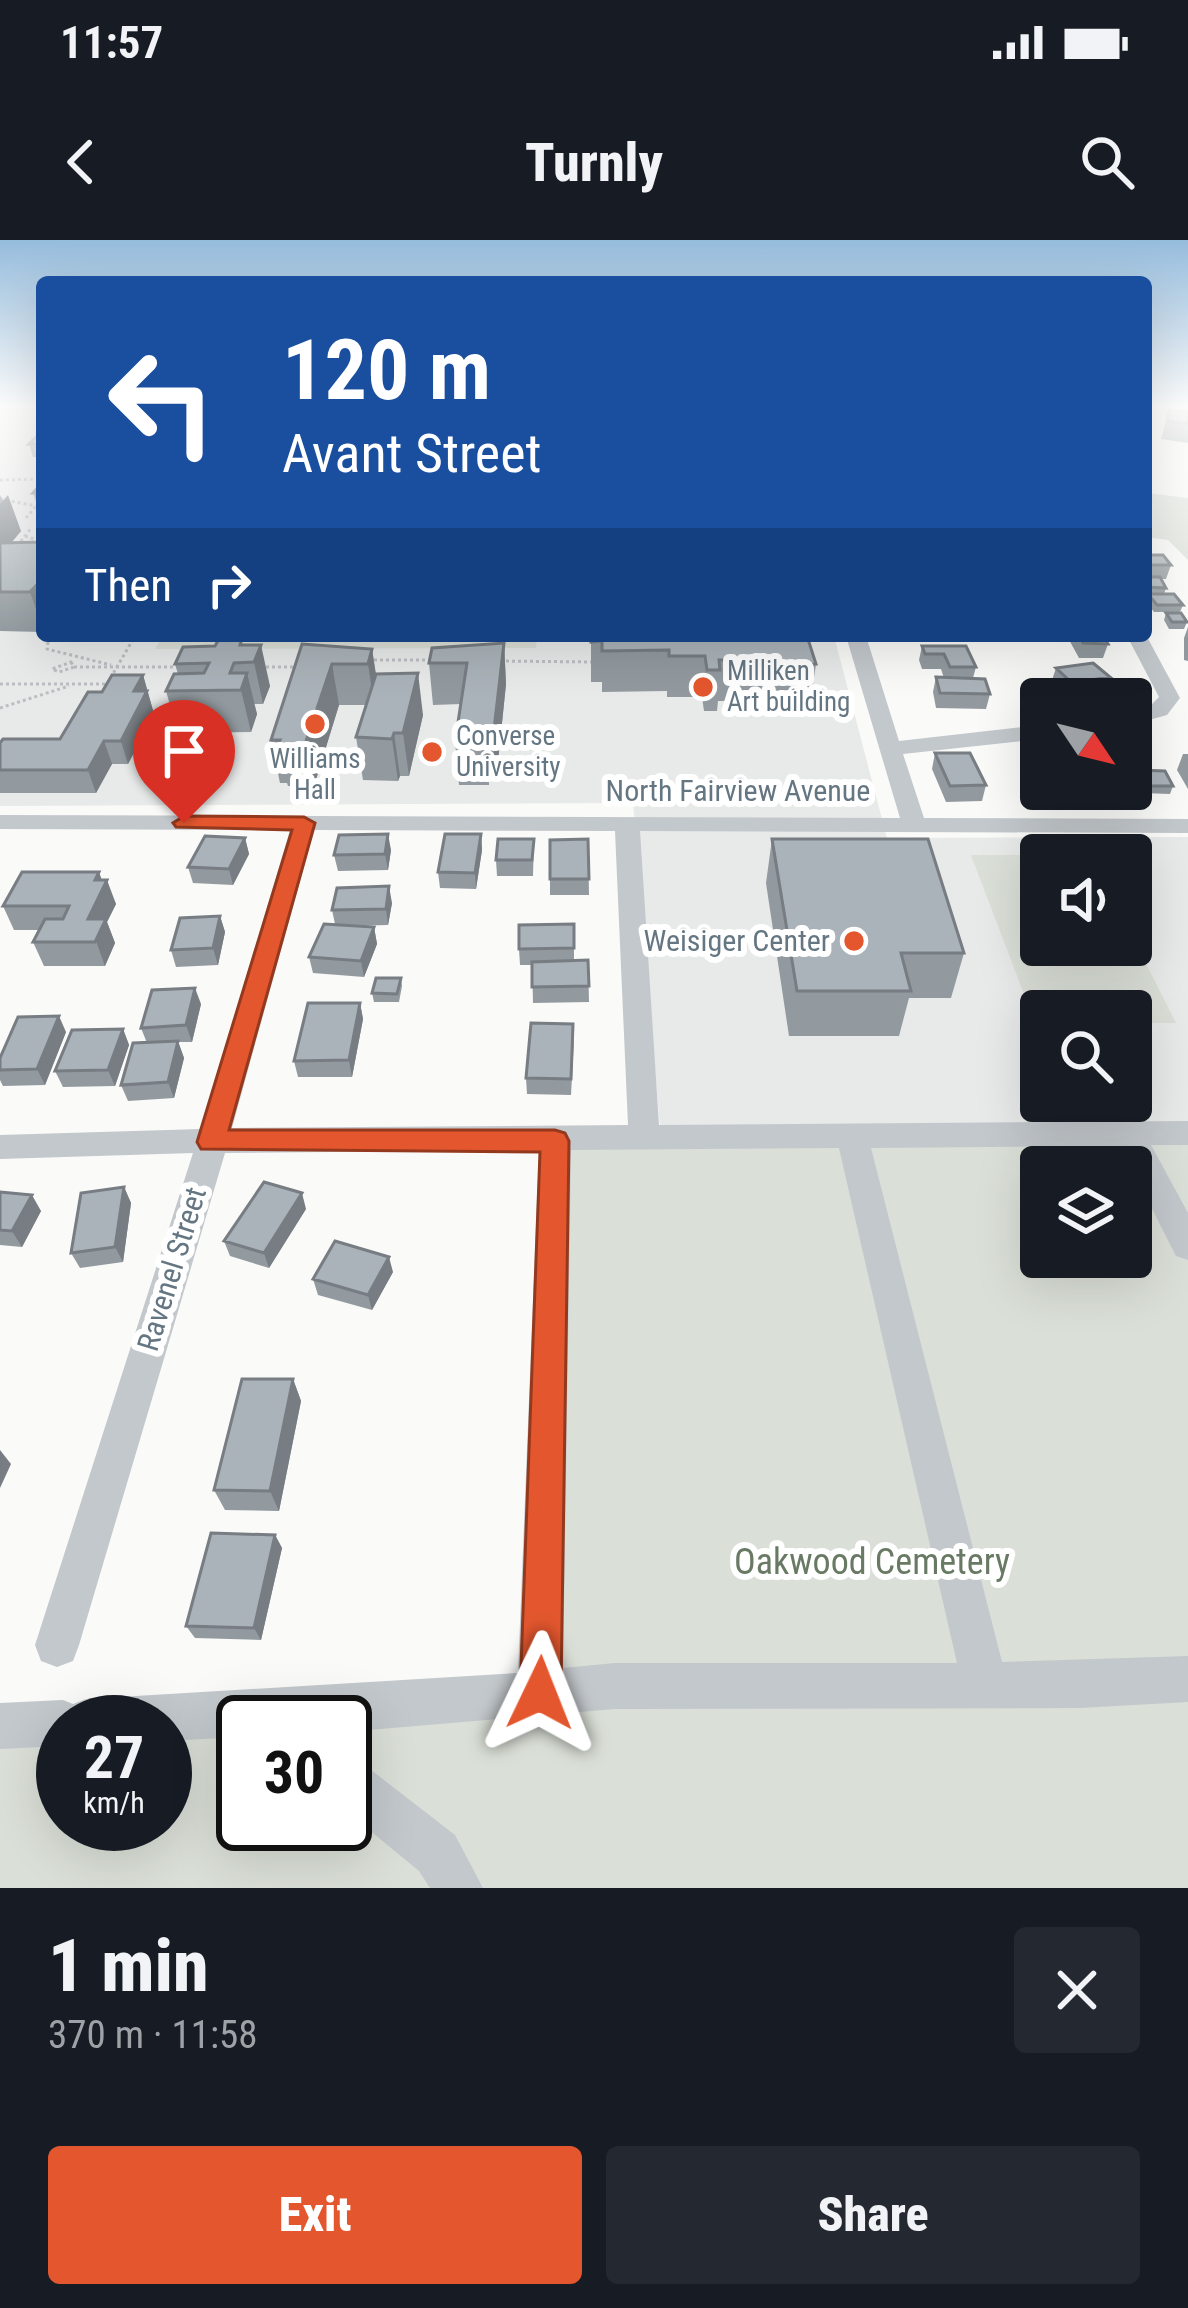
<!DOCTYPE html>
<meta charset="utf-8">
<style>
body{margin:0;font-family:"Roboto Condensed",sans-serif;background:#242831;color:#f1f3f6;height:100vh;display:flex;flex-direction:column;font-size:45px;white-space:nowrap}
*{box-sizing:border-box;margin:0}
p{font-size:39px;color:#9ea1a6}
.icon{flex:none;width:66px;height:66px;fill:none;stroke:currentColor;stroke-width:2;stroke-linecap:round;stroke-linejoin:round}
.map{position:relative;height:1648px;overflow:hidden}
.sheet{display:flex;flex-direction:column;background:#171b24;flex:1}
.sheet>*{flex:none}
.guide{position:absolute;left:36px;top:36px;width:1116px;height:366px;border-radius:12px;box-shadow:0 12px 48px #0002;background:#1a4fa0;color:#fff;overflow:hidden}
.needle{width:78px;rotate:125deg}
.fabs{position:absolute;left:1020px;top:438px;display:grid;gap:24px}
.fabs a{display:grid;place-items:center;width:132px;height:132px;border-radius:12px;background:#171b24;box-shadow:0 12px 48px #0002;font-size:60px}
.speed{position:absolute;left:36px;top:1455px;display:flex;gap:24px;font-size:60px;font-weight:700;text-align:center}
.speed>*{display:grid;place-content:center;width:156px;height:156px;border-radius:50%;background:#171b24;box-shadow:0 12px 48px #0002;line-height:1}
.speed small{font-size:30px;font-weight:400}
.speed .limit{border:6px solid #111;border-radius:18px;background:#fff;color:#111}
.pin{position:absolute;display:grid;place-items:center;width:102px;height:102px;color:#fff;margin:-123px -51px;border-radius:50% 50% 50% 0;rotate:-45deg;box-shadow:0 0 12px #0007}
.pin .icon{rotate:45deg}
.me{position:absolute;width:132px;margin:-66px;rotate:2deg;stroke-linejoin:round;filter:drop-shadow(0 0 9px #0008)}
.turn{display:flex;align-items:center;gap:42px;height:252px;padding:0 48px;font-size:54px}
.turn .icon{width:156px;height:156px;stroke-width:2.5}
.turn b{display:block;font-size:84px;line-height:102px}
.then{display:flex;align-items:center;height:114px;padding:0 48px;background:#0003;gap:24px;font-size:45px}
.round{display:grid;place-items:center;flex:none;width:126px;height:126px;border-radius:12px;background:#242831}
.overview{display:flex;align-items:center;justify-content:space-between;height:204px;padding:0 48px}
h1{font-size:72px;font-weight:800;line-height:90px}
.cta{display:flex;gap:24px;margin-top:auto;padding:24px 48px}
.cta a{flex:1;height:138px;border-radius:12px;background:#e4572e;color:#fff;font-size:48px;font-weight:800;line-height:138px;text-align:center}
.cta a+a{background:#242831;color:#f1f3f6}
.status{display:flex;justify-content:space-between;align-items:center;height:84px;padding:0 60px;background:#171b24;direction:ltr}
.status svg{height:33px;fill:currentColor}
header{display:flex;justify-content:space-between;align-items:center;height:156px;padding:0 48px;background:#171b24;font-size:54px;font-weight:800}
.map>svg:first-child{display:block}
</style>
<div class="status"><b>11:57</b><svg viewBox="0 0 49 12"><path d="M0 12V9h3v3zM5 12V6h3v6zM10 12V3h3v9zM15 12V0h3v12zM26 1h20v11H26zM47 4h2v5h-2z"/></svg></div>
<header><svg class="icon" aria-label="back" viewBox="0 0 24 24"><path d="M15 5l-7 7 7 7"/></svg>Turnly<svg class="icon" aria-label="search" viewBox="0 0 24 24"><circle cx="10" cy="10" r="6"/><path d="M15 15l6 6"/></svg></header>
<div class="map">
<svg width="1188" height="1648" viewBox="0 0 1188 1648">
<rect width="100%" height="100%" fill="#fafaf8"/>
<path fill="#e8e9e9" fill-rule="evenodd" d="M11 166H42V396H834L887 598 1188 597V882L660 888 633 563 0 566V169ZM1041 615H1131V705H1041ZM1041 771H1131V861H1041Z"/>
<path fill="#dadfd7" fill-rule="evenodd" d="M1146 253 1188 258V320L1168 300 1146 297Z
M163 396H537L536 408 155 409Z
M971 615H1041V705H1131V694L1176 783H1131V771H1041V783H1035Z
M1188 882V1648H0V1508L63 1504V1584H165V1497L243 1492V1584H345V1485L558 1470 560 889ZM1041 927H1131V1017H1041Z"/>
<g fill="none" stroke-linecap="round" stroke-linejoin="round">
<path stroke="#bbbfc2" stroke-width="3" stroke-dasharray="3 3" stroke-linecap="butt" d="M0 240 42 239
M0 259 36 266
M26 278 42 259
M25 296 42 302
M17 306 32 287
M49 396 47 409 111 425
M368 420H435
M500 421 595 422
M71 422 74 427 59 432 52 429Z
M74 427H183
M260 427H297
M0 444H107L135 396
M0 468 69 446"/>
<path fill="#c3c8cc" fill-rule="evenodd" d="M1146 395 1180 458 1167 475 1131 485V472L1151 465 1159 457 1127 396Z
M846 396H866L899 501 1041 485V499L903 514 924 578 1188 579V593L640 591 659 885 1188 881V905H1151L1188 973V1020L1176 1016 1120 906 871 908 1002 1422 1188 1416V1462L1080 1468 615 1469 345 1492V1482H243V1497L165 1501V1482H63V1506L0 1509V1463L63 1460 73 1464 86 1459 518 1433 539 910 225 913 79 1405 73 1421 57 1427 41 1421 35 1405 193 913 0 919V895L201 889 290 590 0 589V575L900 578ZM314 590 615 591 628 885 232 888ZM839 908 957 1423H615L563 1428 571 910Z
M345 1516 362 1523 455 1595 483 1648H430L419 1631 345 1570Z"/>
</g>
<path fill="#929a9f" d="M1169 170 1188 172V203L1161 199Z
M42 196V217H33L29 204Z
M42 243V280L33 253Z
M0 255 21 291 11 303 42 302V392L0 391Z
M1146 315 1171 325 1166 339H1161L1166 348 1164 354 1183 365 1180 372H1154L1146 362 1148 354H1146Z
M1166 373 1187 382 1184 389H1169L1164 380Z
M1188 387V421L1184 420V398Z
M591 396 816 424 810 465 729 466 728 461H718L717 471H704L702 457H667V451L602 452V442H591Z
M1067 396H1103L1108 404 1103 418H1079Z
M504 403 506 444 496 541H489V545H459L455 502 461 464 433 465 429 423Z
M302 404 372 409 376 434 423 475 409 536H400L398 541 363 540 356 497 366 465H339L314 546H288L287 543H280L271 500Z
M244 405 270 446 263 464H254L257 474 251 492 178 493 166 451 178 434 175 424Z
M922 406 976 427 973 438 990 454 986 469 936 468 933 452 936 437 944 438 941 429H922L919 420Z
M1056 428 1105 452 1067 458 1051 443Z
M143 435 154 474 128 524H112L96 553H0V503L60 499 102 452Z
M935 513 986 545 982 561 946 562 932 529Z
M1183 514H1188V549L1177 530Z
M1030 524H1041V549H1070L1066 561H1034L1025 540Z
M1136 530 1173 546 1170 554 1142 553 1133 538Z
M1085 549H1124L1121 558 1088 557Z
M481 594 482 610 476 649 440 648 438 632Z
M245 598 249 614 233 645 193 643 188 627Z
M534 599 533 636H497L496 620Z
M588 599 589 655H550V639Z
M772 599 964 713 951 758H909L899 796H789L766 643Z
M391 610 388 630 338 631 334 615Z
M102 640 116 664 107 682 115 703 105 726H44L33 702 39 690H14L3 666Z
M392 663 388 685 350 686 374 687 377 704 364 737 313 733 309 717 335 684 332 670Z
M220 676 225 692 218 725 176 727 171 710Z
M574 684V721L588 720 589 762 533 763 532 725H520L519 709Z
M401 738 402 746 399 762H374L372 753Z
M360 763 363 779 352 837H298L294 821Z
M201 764 192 802H178L184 818 174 858 128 861 121 845 147 803 141 788Z
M123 789 129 805 115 846 63 847 55 831Z
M66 792 45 845 3 846 0 840V818Z
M574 800 571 855 527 854 526 838Z
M124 947 131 963 123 1022 80 1028 71 1013Z
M0 952 41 971 22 1007 0 1005Z
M306 969 269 1028 230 1016 224 1001Z
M393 1032 372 1070 318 1055 313 1039Z
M293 1139 301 1161 279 1271 225 1270 214 1250Z
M275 1295 282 1308 261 1400 195 1398 186 1386Z"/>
<path fill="#777d82" d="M8 255 21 291 0 316V264Z
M42 339V386L30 352Z
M504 403 506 444 496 541 493 498Z
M261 405 270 446 263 464 254 422Z
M372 409 378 450 374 465 368 424Z
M332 424 339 465 314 546 305 504Z
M247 433 257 474 251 492 241 450Z
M418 433 423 475 409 536 403 493Z
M143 435 154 474 128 524 121 501 134 451Z
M1110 437 1105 452 1067 458 1072 443Z
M394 493 400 536 398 541 392 499Z
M104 501 112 524 96 553 88 530Z
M388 594 391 610 388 630 385 614Z
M481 594 482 610 476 649 475 633Z
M245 598 249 614 233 645 229 629Z
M99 632 104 646 107 640 116 664 107 682 115 703 105 726 88 679 95 640Z
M389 646 392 663 388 685 386 669Z
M220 676 225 692 218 725 213 708Z
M374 687 377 704 364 737 361 721Z
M195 748 201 764 192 802 186 785Z
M360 763 363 779 352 837 349 820Z
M59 776 66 792 45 845 37 829Z
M123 789 129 805 115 846 108 830Z
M178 801 184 818 174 858 168 842Z
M124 947 131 963 123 1022 115 1007Z
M302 953 306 969 269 1028 264 1013Z
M32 955 41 971 22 1007 12 991Z
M389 1017 393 1032 372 1070 368 1055Z
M293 1139 301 1161 279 1271 270 1251Z
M0 1210 11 1224 0 1248Z
M275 1295 282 1308 261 1400 254 1388Z"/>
<path fill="#aab3b9" stroke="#777d82" stroke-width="3" d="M1169 170 1188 172V184L1167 181Z
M37 196H42V204H29Z
M42 243V253H33Z
M42 302V339L30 352H0V303Z
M1146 315H1163L1171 325H1146Z
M1146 337H1160L1166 348 1146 347Z
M1148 354H1174L1183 365H1157Z
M1166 373H1181L1187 382H1172Z
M591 396H807L816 424 733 425 732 420H719L720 430H707L705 416H669V410L602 411V401L591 402Z
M1079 396H1103L1108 404 1083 403Z
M219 399H242L240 405H261L254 422 234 423 230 433H247L241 450 166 451 174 434 204 433 209 423 175 424 183 407 215 406Z
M504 403 493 498H486L485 502H455L467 423H429L432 408Z
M302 404 372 409 368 424H332L305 504H278L280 500H271Z
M922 406H966L976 427H950L944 414H925Z
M1093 423 1110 437 1072 443 1056 428Z
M418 433 403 493H394L392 499 356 497 376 434Z
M112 435H143L134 451H147L121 501H104L88 530H0V503L3 499H60L88 452H102Z
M936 437 985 439 990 454 940 453Z
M935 513H970L986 545 950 546Z
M1030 524H1041V545H1038Z
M1136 530 1165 531 1173 546H1145Z
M388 594 385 614 334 615 339 595Z
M445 594H481L475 633 438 632Z
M205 596 245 598 229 629 188 627Z
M498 599H534L532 620H496Z
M588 599 589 639H550V600Z
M772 599H928L964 713H901L911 751H797Z
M22 632H99L95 640H107L88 679H106L95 702H33L45 679H63L69 666H3Z
M389 646 386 669 332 670 337 648Z
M220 676 213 708 171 710 180 678Z
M324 684 374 687 361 721 309 717Z
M574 684V708L519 709V685Z
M588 720 589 746 532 747V722Z
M376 738H401L397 754 372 753Z
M195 748 186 785 141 788 152 750Z
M308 763H360L349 820 294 821Z
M59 776 37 829 0 830V818L18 777Z
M531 783 573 784 571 839 526 838Z
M123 789 108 830 55 831 72 790Z
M178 801 168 842 121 845 133 803Z
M264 942 302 953 264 1013 224 1001Z
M124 947 115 1007 71 1013 81 953Z
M0 952 32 955 12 991 0 990Z
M335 1001 389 1017 368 1055 313 1039Z
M242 1139H293L270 1251 214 1250Z
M211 1293 275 1295 254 1388 186 1386Z"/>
<linearGradient id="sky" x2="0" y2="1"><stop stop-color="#96bcdc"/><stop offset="0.42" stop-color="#fdfdfc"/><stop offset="1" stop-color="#fdfdfc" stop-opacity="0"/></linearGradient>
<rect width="1188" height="397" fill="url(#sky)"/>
<path fill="#e4572e" stroke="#94391e" stroke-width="3" d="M184 576 304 577 315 583 229 890H555L565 893 569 901 561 1453 555 1468 540 1474 526 1468 520 1453 540 912 201 909 197 902 292 590 176 587 173 583Z"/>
<g fill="#e4572e" stroke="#fff" stroke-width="4.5">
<circle cx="703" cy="447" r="12"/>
<circle cx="315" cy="484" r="12"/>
<circle cx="432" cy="512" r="12"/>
<circle cx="854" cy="701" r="12"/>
</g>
<g text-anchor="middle" stroke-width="12" stroke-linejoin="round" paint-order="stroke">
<g font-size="27" fill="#657683" stroke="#fff" text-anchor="start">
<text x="727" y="440">Milliken<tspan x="727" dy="31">Art building</tspan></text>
<text x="456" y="505">Converse<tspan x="456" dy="31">University</tspan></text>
<text x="315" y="528" text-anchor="middle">Williams<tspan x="315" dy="31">Hall</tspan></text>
</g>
<g font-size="30" fill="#657683" stroke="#fff">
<text x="738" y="561">North Fairview Avenue</text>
<text transform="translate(172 1029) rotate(-73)" y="10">Ravenel Street</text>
</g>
<g font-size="30" fill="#657683" stroke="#fff" text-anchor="end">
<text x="830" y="711">Weisiger Center</text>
</g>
<g font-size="36" fill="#687a64" stroke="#fff">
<text x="872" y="1334">Oakwood Cemetery</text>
</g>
</g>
</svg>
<div class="fabs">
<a><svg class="needle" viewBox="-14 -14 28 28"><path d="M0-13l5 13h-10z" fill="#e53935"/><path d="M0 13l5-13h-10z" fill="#9ea1a6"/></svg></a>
<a><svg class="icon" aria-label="sound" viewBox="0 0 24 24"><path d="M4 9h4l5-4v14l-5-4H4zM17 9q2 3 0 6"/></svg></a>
<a><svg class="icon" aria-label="search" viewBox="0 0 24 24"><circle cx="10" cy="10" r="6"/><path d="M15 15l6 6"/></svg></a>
<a><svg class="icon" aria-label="layers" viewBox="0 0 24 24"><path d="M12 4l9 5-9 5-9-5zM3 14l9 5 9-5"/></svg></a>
</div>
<div class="speed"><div>27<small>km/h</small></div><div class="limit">30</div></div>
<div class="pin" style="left:184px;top:583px;background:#d93025"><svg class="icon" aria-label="arrive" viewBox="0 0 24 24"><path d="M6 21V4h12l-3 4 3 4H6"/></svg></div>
<svg class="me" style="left:540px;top:1453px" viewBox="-20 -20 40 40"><path d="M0-17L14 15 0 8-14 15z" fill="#e4572e" stroke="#fff" stroke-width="4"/></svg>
<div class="guide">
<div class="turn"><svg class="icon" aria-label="left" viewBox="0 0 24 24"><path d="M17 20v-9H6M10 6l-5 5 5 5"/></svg><div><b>120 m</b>Avant Street</div></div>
<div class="then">Then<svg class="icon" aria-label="right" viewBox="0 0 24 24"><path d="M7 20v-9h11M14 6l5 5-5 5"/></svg></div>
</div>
</div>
<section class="sheet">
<div class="overview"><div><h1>1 min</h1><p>370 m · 11:58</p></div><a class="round"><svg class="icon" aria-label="close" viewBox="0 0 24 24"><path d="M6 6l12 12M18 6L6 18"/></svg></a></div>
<div class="cta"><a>Exit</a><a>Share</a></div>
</section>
